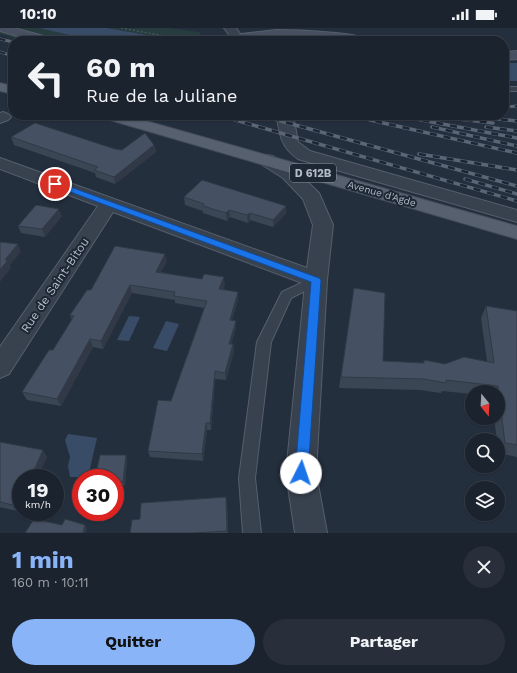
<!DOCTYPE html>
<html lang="fr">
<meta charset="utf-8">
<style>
body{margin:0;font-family:"Work Sans",sans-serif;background:#282f3a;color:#f1f3f6;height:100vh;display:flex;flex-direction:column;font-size:15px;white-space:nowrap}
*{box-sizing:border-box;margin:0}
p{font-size:13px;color:#a0a4aa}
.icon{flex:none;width:22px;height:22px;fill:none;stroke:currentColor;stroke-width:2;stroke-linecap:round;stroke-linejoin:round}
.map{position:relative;height:505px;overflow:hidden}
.drawer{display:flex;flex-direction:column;background:#1b232e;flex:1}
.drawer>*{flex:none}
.guide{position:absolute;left:8px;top:8px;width:501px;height:84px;border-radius:16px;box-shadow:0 1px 3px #0004,0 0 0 1px #39404a;background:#1b232e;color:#f1f3f6;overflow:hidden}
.needle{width:26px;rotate:162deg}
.tools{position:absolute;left:465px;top:357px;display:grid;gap:8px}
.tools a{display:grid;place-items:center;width:40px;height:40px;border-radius:50%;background:#1b232e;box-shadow:0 1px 3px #0004,0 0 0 1px #39404a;font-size:20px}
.speed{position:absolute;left:12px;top:441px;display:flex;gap:8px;font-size:20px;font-weight:700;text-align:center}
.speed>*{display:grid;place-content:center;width:52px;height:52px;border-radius:50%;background:#1b232e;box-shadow:0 1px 3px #0004,0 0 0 1px #39404a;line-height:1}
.speed small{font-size:10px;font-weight:400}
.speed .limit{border:6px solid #d22;background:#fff;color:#111}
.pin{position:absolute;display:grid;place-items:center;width:34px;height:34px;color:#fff;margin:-17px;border:2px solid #fff;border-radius:50%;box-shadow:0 1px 4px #0007}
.me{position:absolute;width:44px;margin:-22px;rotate:4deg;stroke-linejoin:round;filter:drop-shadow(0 0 3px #0008)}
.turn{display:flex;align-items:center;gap:14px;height:84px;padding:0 12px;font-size:18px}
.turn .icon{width:52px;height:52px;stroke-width:2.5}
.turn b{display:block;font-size:28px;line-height:34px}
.round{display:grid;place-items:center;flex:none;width:42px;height:42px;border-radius:21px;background:#282f3a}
.summary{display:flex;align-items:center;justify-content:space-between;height:68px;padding:0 12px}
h1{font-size:24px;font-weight:700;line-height:30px;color:#8ab4f8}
.primary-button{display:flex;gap:8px;margin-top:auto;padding:8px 12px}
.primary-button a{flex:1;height:46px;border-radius:24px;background:#8ab4f8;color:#111;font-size:16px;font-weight:700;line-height:46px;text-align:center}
.primary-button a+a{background:#282f3a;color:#f1f3f6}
.status{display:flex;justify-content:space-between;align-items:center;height:28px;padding:0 20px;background:#1b232e;direction:ltr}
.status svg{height:11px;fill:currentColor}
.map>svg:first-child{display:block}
</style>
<div class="status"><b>10:10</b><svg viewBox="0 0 49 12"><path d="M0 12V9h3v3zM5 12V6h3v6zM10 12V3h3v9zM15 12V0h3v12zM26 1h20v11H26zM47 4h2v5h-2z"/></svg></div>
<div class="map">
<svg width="517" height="505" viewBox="0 0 517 505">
<rect width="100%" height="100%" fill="#242f3e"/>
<path fill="#263c3f" d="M0 0H39L95 13H27L0 6Z
M107 0H170L199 4 203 12 181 13Z"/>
<path fill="#394c67" d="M39 0H107L181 13H95Z
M504 35H517V53H504Z
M129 288 140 289 129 313 117 312Z
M166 293 179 296 167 323 153 320Z
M68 406 97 410 88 449H70L68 438 70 429 65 412Z"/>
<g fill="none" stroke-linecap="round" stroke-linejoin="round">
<defs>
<path id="service" d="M504 59H517V63H504Z
M316 248 320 249 322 252 320 255 291 270 271 314 255 450 261 505H243L239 450 257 314 282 264Z"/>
<path id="minor" d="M3 84 8 86 11 89 8 92 0 95V85Z
M277 87H293L298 114 310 123 517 182V194L298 131C281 119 279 106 277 87Z
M267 127 273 128 295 142 319 165 333 197 327 252 316 445 327 505H295L286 445 305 256 113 184 9 346 0 350V319L98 178 0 141V130L307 240 313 197 303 171 283 150 261 136 259 132 261 128Z"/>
<path id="tertiary" d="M224 0H236L243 10 241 12H233Z"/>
<path id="secondary" d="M0 0H14L51 10 53 13H34L0 3Z
M277 2C291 2 364 4 371 13H342L294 9 218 13 220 10 241 6Z
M517 23V31L504 32V24Z"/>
<path id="primary" d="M0 55 13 58V66L0 63Z
M100 87H125L517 198V211L103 90Z"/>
</defs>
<use href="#service" stroke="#565f6c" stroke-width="2"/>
<use href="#minor" stroke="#565f6c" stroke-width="2"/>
<use href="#tertiary" stroke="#565f6c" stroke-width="2"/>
<use href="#secondary" stroke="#565f6c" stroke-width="2"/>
<use href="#primary" stroke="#414a57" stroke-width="2"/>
<path stroke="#44595c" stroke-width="1.5" stroke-dasharray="2 2" stroke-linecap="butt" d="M121 0 191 13"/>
<use href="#service" fill="#38414e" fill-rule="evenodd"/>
<use href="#minor" fill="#38414e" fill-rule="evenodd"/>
<use href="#tertiary" fill="#38414e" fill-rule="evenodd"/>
<use href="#secondary" fill="#465061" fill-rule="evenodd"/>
<use href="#primary" fill="#56606e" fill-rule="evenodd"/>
<defs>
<path id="rail-far1" d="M0 11 13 14
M0 24 13 28
M504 79 517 78"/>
<path id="rail" d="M218 87 517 173
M259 87 517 158
M348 87 517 125
M395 87 517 110
M424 87 493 95
M487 90 517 93
M432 99 517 118
M486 99 517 103
M419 126 517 142
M465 151 517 166"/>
</defs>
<use href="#rail-far1" stroke="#5a6575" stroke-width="3"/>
<use href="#rail" stroke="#5a6575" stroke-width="3.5"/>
<use href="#rail-far1" stroke="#1d2633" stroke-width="2" stroke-dasharray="5.5" stroke-linecap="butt"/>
<use href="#rail" stroke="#1d2633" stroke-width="2.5" stroke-dasharray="7" stroke-linecap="butt"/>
</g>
<path fill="#3b4654" d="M11 109 122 122 154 117 156 124 115 156 96 149 95 145 14 117Z
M184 169 286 185 273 199 250 192 248 195 230 189 227 193 203 185V183L185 177Z
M62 188 45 209 21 205 18 198Z
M167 233 161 244 225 257 223 261 238 264V272L232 292 236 293V300L231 316H233L234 324 226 352 215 351 211 402H207L203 433 150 429 148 423 171 373 204 280 175 275V272L132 265 103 321 93 319 61 378 27 372 22 364 53 322 72 292 70 287 91 262Z
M354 260 383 333 423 335 424 332 445 336 487 333 481 290 486 278 517 283V429L498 425V412H497L494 390H498V364H472V366L442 363 441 365 420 362 339 360Z
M0 414 47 429 38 448 21 450V484L0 479Z
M126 427 127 431 125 457 115 458V450Z
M227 475 228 505H130L140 491Z"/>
<path fill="#303945" d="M154 117 156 124 115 156 114 149Z
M286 178V185L273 199V192Z
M59 181 62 188 45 209 42 201Z
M229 182 230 189 227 193 226 185Z
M250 185V192L248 195 247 187Z
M18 216 21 224 10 237 11 240 0 254V242L5 232Z
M165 226 167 233 157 251 156 244Z
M224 249 225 257 220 268 219 261Z
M130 257 132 265 103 321 101 313Z
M238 264V272L230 299V292Z
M236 293V300L229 323V316Z
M90 311 93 319 61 378 57 371Z
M233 316 234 324 226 352 225 345Z
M215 343V351L211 402 210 395Z
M206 395 207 402 203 433 202 426Z
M43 422 47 429 37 450 32 447Z
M126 427 127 431 125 457 123 454Z
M226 469 227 475 228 505 227 503Z
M85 497 87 500 86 505H83Z"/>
<path fill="#455162" stroke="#303945" d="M35 95 115 121 122 122 145 105 154 117 114 149 94 142 98 139 11 109Z
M202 152 286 178 273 192 250 185 247 187 229 182 226 185 203 178 204 176 184 169Z
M36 177 59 181 42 201 18 198Z
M0 214 18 216 5 232H8L0 242Z
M115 218 165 226 156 244 202 251 204 246 224 249 219 261 238 264 230 292 236 293 229 316H233L225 345 215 343 210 395H206L202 426 148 423 158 372 171 373 207 273 174 268 175 264 130 257 101 313 90 311 57 371 22 364 49 322H53L74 288 70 287 87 262H91Z
M354 260 385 265 383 333 424 335V332L445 336 464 329 494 335 486 278 517 283V417L505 415 498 358 446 352V355L424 351 341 349Z
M0 414 43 422 32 447 39 448 38 450H21V479L0 474Z
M100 427H126L123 454H115V450H95Z
M226 469 227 503 193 505H130L132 492 140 491 141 475Z
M34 491 62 497 65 491 85 497 83 505H25Z"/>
<path fill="#1a73e8" stroke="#114b97" d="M52 154H57L319 250 321 252 308 445 306 449 301 451 297 449 295 445 311 254 52 157Z"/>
<g text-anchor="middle" stroke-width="4" stroke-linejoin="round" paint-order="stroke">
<g font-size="10" fill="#b4bcc9" stroke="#1d2633">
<text transform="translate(382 165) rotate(16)" y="4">Avenue d'Agde</text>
</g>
<rect fill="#1d2633" stroke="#878f9c" stroke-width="1" x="290" y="136" width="46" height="18" rx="3"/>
<g font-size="11" font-weight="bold" fill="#b4bcc9">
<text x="313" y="149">D 612B</text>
</g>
<g font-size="12" fill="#b4bcc9" stroke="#1d2633">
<text transform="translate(55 257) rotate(-56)" y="4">Rue de Saint-Bitou</text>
</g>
</g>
</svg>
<div class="tools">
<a><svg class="needle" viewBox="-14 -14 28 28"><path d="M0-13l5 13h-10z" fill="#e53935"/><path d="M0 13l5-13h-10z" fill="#a0a4aa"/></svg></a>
<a><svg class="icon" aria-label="search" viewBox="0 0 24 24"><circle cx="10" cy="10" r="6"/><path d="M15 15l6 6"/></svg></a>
<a><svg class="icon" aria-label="layers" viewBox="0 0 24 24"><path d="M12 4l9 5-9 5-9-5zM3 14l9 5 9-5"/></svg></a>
</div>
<div class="speed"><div>19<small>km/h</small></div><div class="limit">30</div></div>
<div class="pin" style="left:55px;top:156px;background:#d93025"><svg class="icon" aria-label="arrive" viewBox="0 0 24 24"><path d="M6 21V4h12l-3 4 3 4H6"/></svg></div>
<svg class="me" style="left:301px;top:445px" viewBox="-20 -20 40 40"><circle r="19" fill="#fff"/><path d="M0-13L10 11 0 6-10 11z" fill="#1a73e8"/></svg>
<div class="guide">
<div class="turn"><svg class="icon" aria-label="left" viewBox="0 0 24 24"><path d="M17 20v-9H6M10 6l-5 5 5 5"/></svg><div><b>60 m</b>Rue de la Juliane</div></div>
</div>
</div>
<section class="drawer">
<div class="summary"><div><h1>1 min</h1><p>160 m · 10:11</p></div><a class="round"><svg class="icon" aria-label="close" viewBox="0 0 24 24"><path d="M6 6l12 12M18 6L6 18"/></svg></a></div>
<div class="primary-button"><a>Quitter</a><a>Partager</a></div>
</section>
